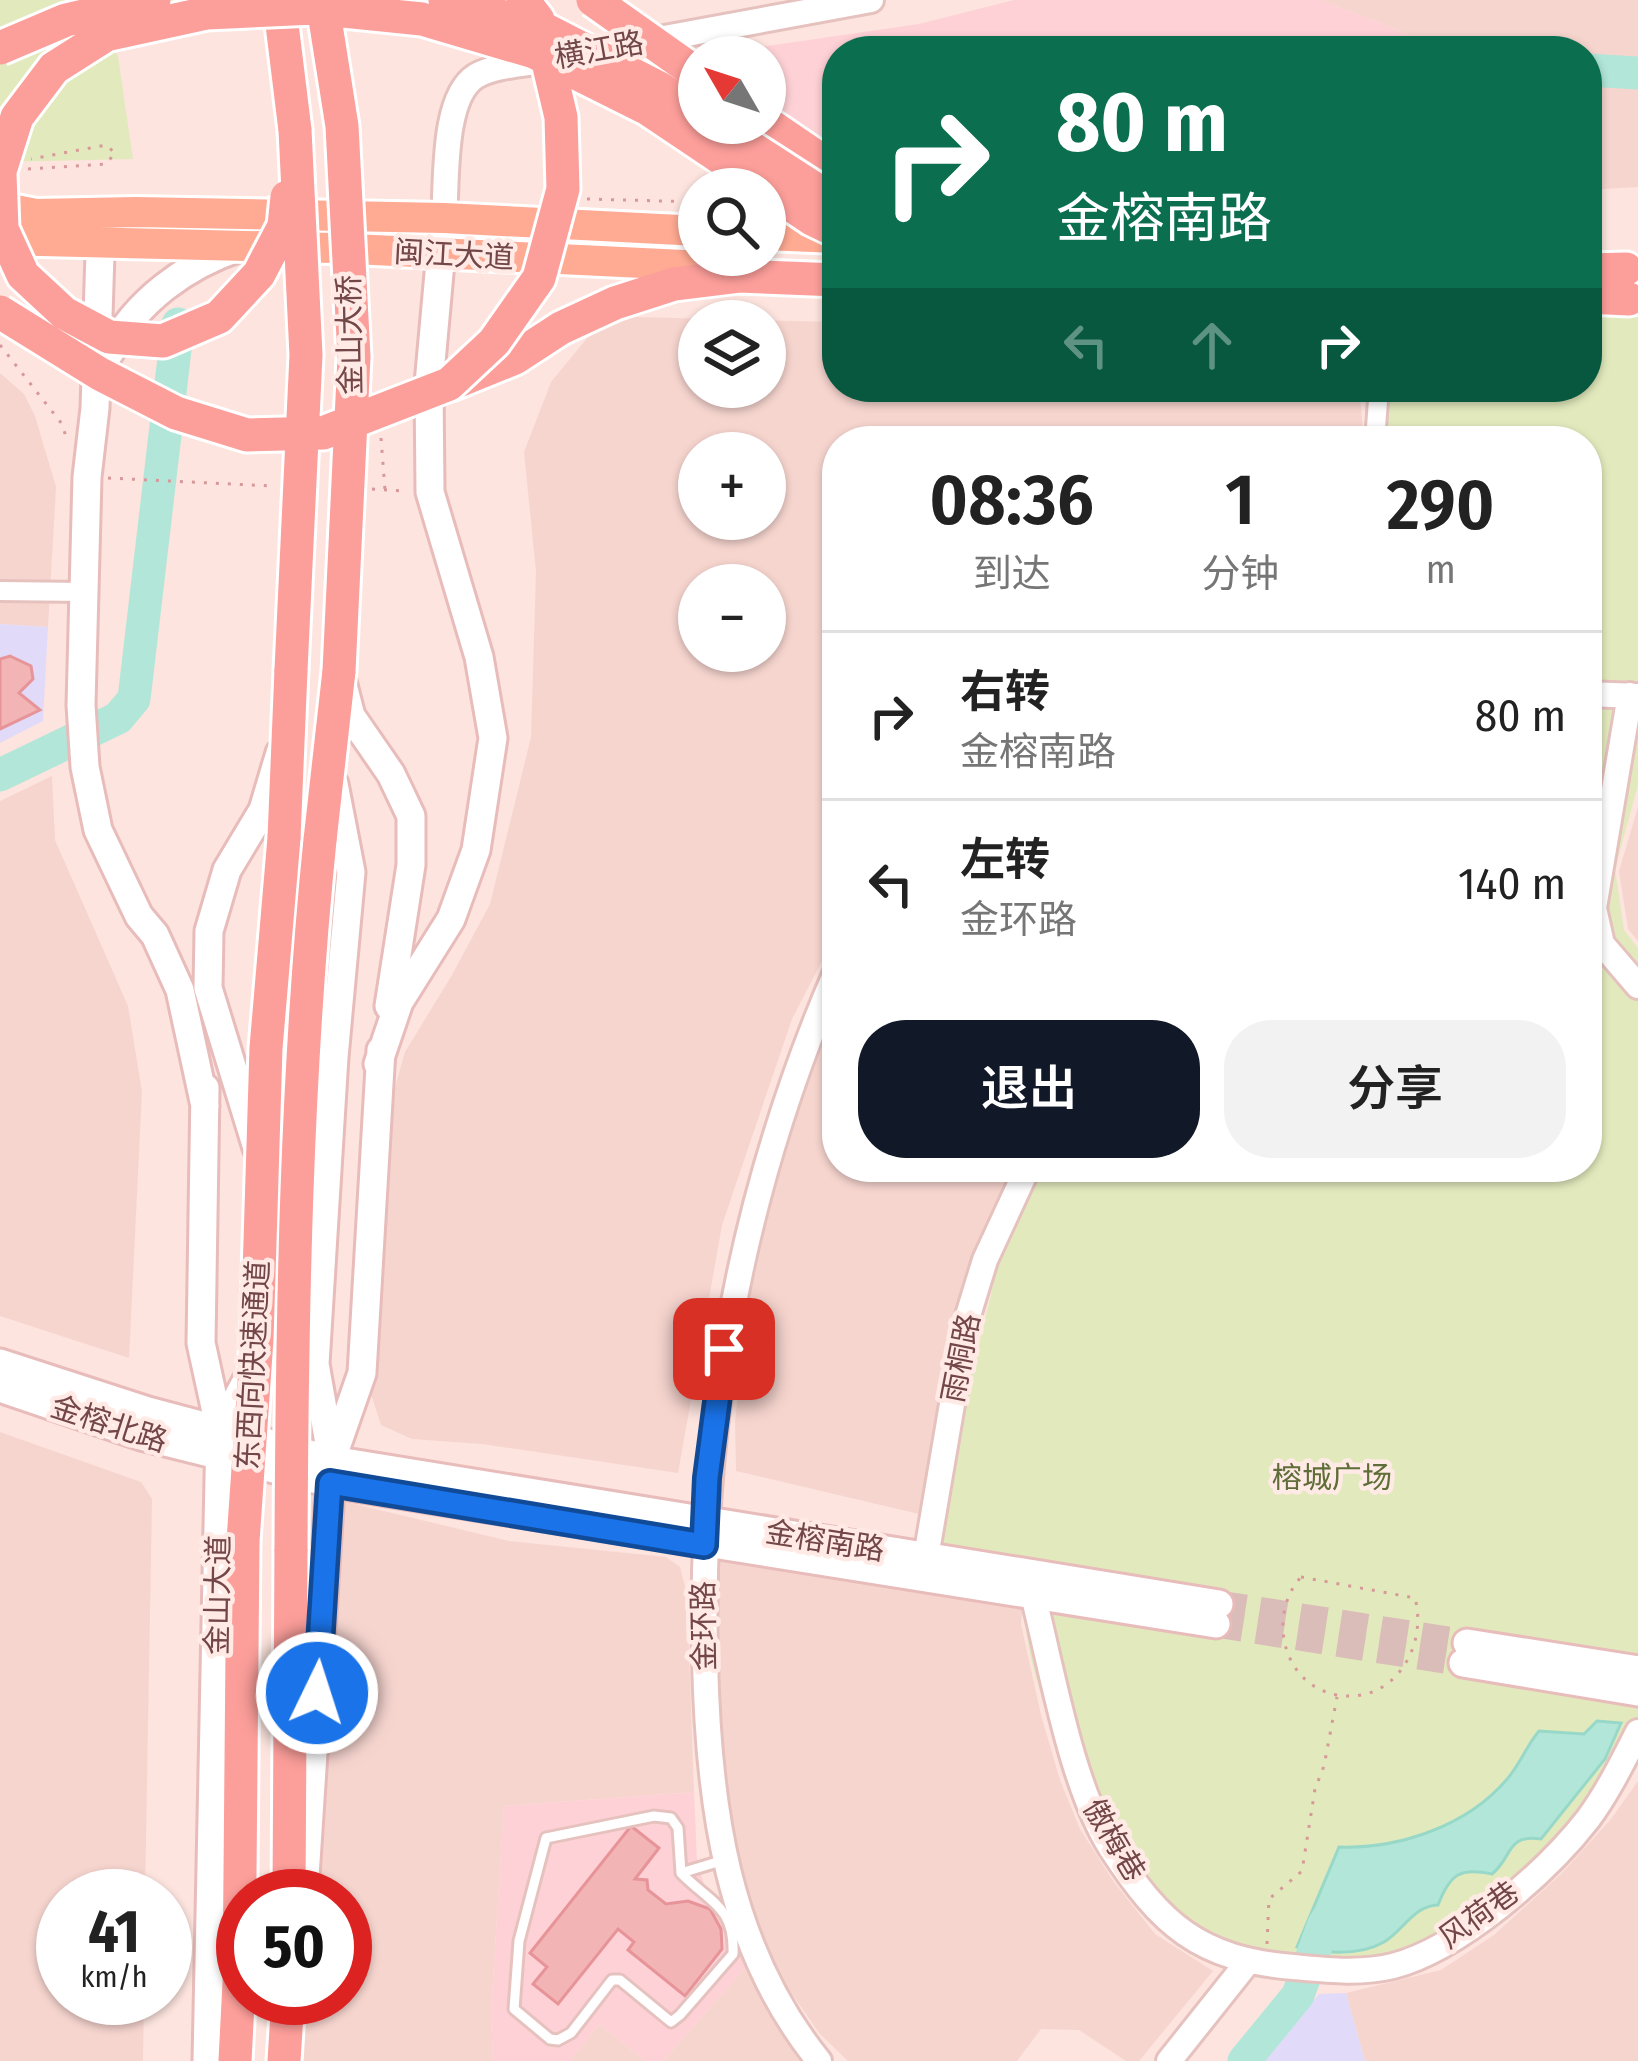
<!DOCTYPE html>
<html lang="zh">
<meta charset="utf-8">
<style>
body{margin:0;font-family:"Fira Sans Condensed","Noto Sans SC",sans-serif;background:#f2f2f2;color:#222;height:100vh;display:flex;flex-direction:column;font-size:45px;white-space:nowrap}
*{box-sizing:border-box;margin:0}
p{font-size:39px;color:#767676}
.icon{flex:none;width:66px;height:66px;fill:none;stroke:currentColor;stroke-width:2;stroke-linecap:round;stroke-linejoin:round}
.map{position:relative;flex:1;overflow:hidden}
.details{position:absolute;left:822px;top:426px;width:780px;height:756px;display:flex;flex-direction:column;background:#fff;border-radius:48px;box-shadow:0 3px 9px #0004}
.details>*{flex:none}
.guide{position:absolute;left:822px;top:36px;width:780px;height:366px;border-radius:48px;box-shadow:0 3px 9px #0004;background:#0b6e4f;color:#fff;overflow:hidden}
.needle{width:78px;rotate:309deg}
.fabs{position:absolute;left:678px;top:36px;display:grid;gap:24px}
.fabs a{display:grid;place-items:center;width:108px;height:108px;border-radius:50%;background:#fff;box-shadow:0 3px 9px #0004;font-size:60px}
.speed{position:absolute;left:36px;top:1869px;display:flex;gap:24px;font-size:60px;font-weight:700;text-align:center}
.speed>*{display:grid;place-content:center;width:156px;height:156px;border-radius:50%;background:#fff;box-shadow:0 3px 9px #0004;line-height:1}
.speed small{font-size:30px;font-weight:400}
.speed .limit{border:18px solid #d22;background:#fff;color:#111}
.pin{position:absolute;display:grid;place-items:center;width:102px;height:102px;color:#fff;margin:-51px;border-radius:24px;box-shadow:0 6px 18px #0006}
.me{position:absolute;width:132px;margin:-66px;rotate:4deg;stroke-linejoin:round;filter:drop-shadow(0 0 9px #0008)}
.turn{display:flex;align-items:center;gap:42px;height:252px;padding:0 36px;font-size:54px}
.turn .icon{width:156px;height:156px;stroke-width:2.5}
.turn b{display:block;font-size:84px;line-height:102px}
.lanes{display:flex;align-items:center;height:114px;padding:0 36px;background:#0003;justify-content:center;gap:60px;direction:ltr}
.lanes .off{opacity:.35}
.eta{display:flex;justify-content:space-evenly;align-items:center;height:204px;text-align:center}
.eta b{font-size:72px;font-weight:600;line-height:84px}
.primary-button{display:flex;gap:24px;margin-top:auto;padding:24px 36px}
.primary-button a{flex:1;height:138px;border-radius:48px;background:#111827;color:#fff;font-size:48px;font-weight:600;line-height:138px;text-align:center}
.primary-button a+a{background:#f2f2f2;color:#222}
ul{padding:0;list-style:none}
li{display:flex;align-items:center;gap:36px;height:168px;padding:0 36px;border-top:3px solid #e0e0e0}
li div{flex:1}
li b{display:block;font-size:45px}
li em{font-style:normal}
.map>svg:first-child{display:block}
</style>
<div class="map">
<svg width="1638" height="2061" viewBox="0 0 1638 2061">
<rect width="100%" height="100%" fill="#fde4de"/>
<path fill="#f7d5cf" fill-rule="evenodd" d="M1321 0H1638V187L1587 190V51H1437L1402 32Z
M635 317 837 322V387H1359L1364 441H837V932L792 1019 722 1225 678 1473 482 1444 412 1439 381 1425 371 1394 384 1126 405 1052 452 975 490 904 531 737 536 572 524 452 551 382 592 332ZM699 321H765V387H699ZM699 453H765V519H699ZM699 585H765V651H699Z
M0 373 24 394 35 416 56 487 48 627 0 624Z
M52 776 55 840 128 1006 142 1092 129 1358 0 1316V801Z
M1638 807V941L1628 929 1619 871Z
M837 1013V1167H1022L957 1305 919 1514 736 1471 735 1422 751 1274 802 1096Z
M0 1432 141 1482 152 1499 145 1896H63V1998H144L143 2061H0Z
M296 1490 509 1541 666 1557 680 1567 687 1594 694 1792 504 1806 491 2012 493 2061H296L294 1998H345V1896H292Z
M716 1556 1023 1605 1021 1624 1041 1715 1060 1780 1080 1829 1114 1882 1155 1934 1213 1971 1139 2061H1126L1079 2030 1041 2029 1017 2061H848L820 2034 773 1967 743 1889 728 1812 717 1689Z
M1638 1781V2061H1365L1346 1993 1441 1970 1494 1935 1562 1873 1611 1819Z
M750 1962 811 2061H663Z
M599 2024 646 2061H569Z"/>
<path fill="#fed1d6" d="M1014 0H1321L1402 32 1437 51H837V148L765 100V57H740V50L919 24Z
M694 1792 697 1861 710 1905 750 1962 663 2061H646L599 2024 569 2061H493L491 2012 504 1806Z"/>
<path fill="#e1dbf9" d="M0 624 48 627 43 721 0 743Z
M1346 1993 1365 2061H1264L1319 1994Z"/>
<path fill="#e2eabd" d="M0 0H303L115 36 133 159 0 162Z
M1587 315 1638 317V785L1615 869 1624 930 1638 948V1764C1598 1838 1516 1921 1441 1962 1428 1969 1412 1970 1397 1973 1316 1990 1222 1988 1157 1928 1103 1878 1074 1807 1055 1738 1045 1702 1027 1661 1026 1623 1026 1603 1033 1580 1037 1560L941 1548 964 1407 999 1261 1038 1167H1587V441H1383L1386 387H1587Z"/>
<path fill="#b2e6d8" stroke="#98d8c8" stroke-width="3" d="M1597 1721 1621 1723 1605 1759 1541 1839C1506 1834 1513 1857 1492 1874 1460 1867 1450 1874 1438 1905 1413 1906 1404 1930 1384 1942 1358 1957 1324 1953 1297 1947L1339 1847C1399 1849 1468 1826 1508 1778 1520 1764 1527 1745 1539 1731L1584 1734Z"/>
<g fill="none" stroke-linecap="round" stroke-linejoin="round">
<path stroke="#b2e6d8" stroke-width="33" d="M1587 70 1638 73
M0 775 118 718 134 699 178 324
M1244 2061 1298 1995 1324 1924 1334 1910"/>
</g>
<path fill="#f3b4b6" stroke="#e69497" stroke-width="3" d="M10 656 31 666 33 679 19 693 40 710 0 729V659Z
M631 1826 659 1848 635 1879 647 1880 648 1890 666 1904 688 1901 710 1909 721 1929 722 1949 685 1996 628 1950 634 1942 618 1929 558 2004 533 1984 547 1967 530 1953Z"/>
<g fill="none" stroke-linecap="round" stroke-linejoin="round">
<path stroke="#dabcb8" stroke-width="27" stroke-dasharray="27 14" stroke-linecap="butt" d="M1219 1604 1467 1643
M1216 1624 1463 1663"/>
<defs>
<path id="service" d="M681 1873C709 1902 735 1906 733 1954L680 2015 671 2022 620 1980H612L571 2033 558 2040 550 2039 514 2009 519 1941 546 1838 654 1816 671 1818 678 1828 681 1873 724 1860"/>
<path id="minor" d="M1375 441 1379 387
M0 591 84 592"/>
<path id="tertiary" d="M583 53 871 0
M444 218C447 181 442 97 476 76 495 65 527 64 549 60
M1587 694 1638 696
M1630 695 1594 908 1602 944 1638 986
M926 1557 966 1322 985 1260 1028 1167
M1033 1595C1052 1669 1071 1785 1111 1848 1161 1925 1199 1959 1293 1967 1326 1970 1360 1974 1393 1966 1459 1949 1547 1872 1588 1819 1608 1792 1623 1761 1638 1732
M819 2061C726 1946 708 1802 705 1659 699 1420 742 1189 837 970
M1169 2061 1247 1963"/>
<path id="secondary" d="M101 223 95 408 87 477 81 705 85 767 98 830 139 916 155 935 180 990 205 1106
M110 352C136 301 186 265 240 247
M342 681 351 716 391 774 411 816V865L389 1006
M378 1064 399 1002 451 919 476 850 493 738 479 657 430 492 429 384 444 218
M205 1088 201 1343 220 1430
M257 1148 208 988 209 931 227 870 263 810 280 753
M0 1363 148 1411 332 1460 1219 1604
M0 1388 141 1436 330 1483 1216 1624
M333 1456 362 1373 381 1050
M1467 1643 1638 1670
M1463 1663 1638 1692
M304 1892 332 1460 315 1364 334 1057 351 872 334 784
M207 2061 220 1430 253 1369"/>
<path id="primary" d="M0 207 36 214 136 212 444 218 699 231
M765 235 837 238
M0 240 332 248 725 267"/>
<path id="trunk" d="M279 0 295 130
M765 122 837 171
M1587 270 1626 269
M1587 297 1629 299
M451 384 515 358 561 328 615 303 674 284 739 276 837 280
M284 838 291 670
M320 840 339 671
M289 1896 291 1549
M235 2061 239 1983 243 1541
M284 2061 288 1998"/>
</defs>
<use href="#service" stroke="#e6c2bf" stroke-width="15"/>
<use href="#minor" stroke="#e6c2bf" stroke-width="24"/>
<use href="#tertiary" stroke="#e6c2bf" stroke-width="30"/>
<use href="#secondary" stroke="#e8bcba" stroke-width="33"/>
<use href="#primary" stroke="#fff" stroke-width="36"/>
<use href="#trunk" stroke="#fff" stroke-width="39"/>
<path stroke="#d7989a" stroke-width="3" stroke-dasharray="3 9" stroke-linecap="butt" d="M28 169 106 164 115 153 106 145 31 159
M587 199 699 202
M0 345 62 424 67 440
M108 478 272 486
M372 489 404 491
M1301 1577 1415 1598C1428 1646 1394 1705 1337 1695 1282 1685 1267 1615 1301 1577Z
M1267 1944 1269 1899 1302 1871 1315 1789 1324 1766 1337 1697"/>
<use href="#service" stroke="#fff" stroke-width="9"/>
<use href="#minor" stroke="#fff" stroke-width="18"/>
<use href="#tertiary" stroke="#fff" stroke-width="24"/>
<use href="#secondary" stroke="#fff" stroke-width="27"/>
<use href="#primary" stroke="#ffaa93" stroke-width="30"/>
<use href="#trunk" stroke="#fc9e9a" stroke-width="33"/>
<defs>
<path id="trunk-bridge" d="M322 0 342 126 354 357 339 671
M445 0 542 28 661 89 699 114
M593 0 699 75
M0 48 66 20 154 0
M713 123 837 203
M0 171 17 117 54 68 106 35 207 13 314 8 422 19 534 52 648 109 812 219 837 231
M0 174 2 229 23 275 64 313 109 337 163 341 219 317 259 274 284 226 287 197
M0 312 100 374 176 413 247 435 323 433 449 384 494 342 539 278 563 189 561 117 538 20 523 0
M291 670 306 355 295 130
M243 1541 257 1339 266 1048 284 838
M291 1549C292 1312 296 1076 320 840"/>
</defs>
<use href="#trunk-bridge" stroke="#fff" stroke-width="39" stroke-linecap="butt"/>
<path stroke="#d7989a" stroke-width="3" stroke-dasharray="3 9" stroke-linecap="butt" d="M381 438 385 490"/>
<use href="#trunk-bridge" stroke="#fc9e9a" stroke-width="33"/>
</g>
<g fill="none" stroke-linecap="round" stroke-linejoin="round">
<defs>
<path id="route" d="M317 1693 330 1483 704 1545 707 1478 724 1349"/>
</defs>
<use href="#route" stroke="#114b97" stroke-width="30"/>
<use href="#route" stroke="#1a73e8" stroke-width="21"/>
</g>
<g text-anchor="middle" stroke-width="9" stroke-linejoin="round" paint-order="stroke">
<g font-size="30" fill="#734648" stroke="#ffeae5">
<text transform="translate(599 50) rotate(-10)" y="10">横江路</text>
<text transform="translate(454 255) rotate(3)" y="10">闽江大道</text>
<text transform="translate(350 335) rotate(-91)" y="10">金山大桥</text>
<text transform="translate(961 1358) rotate(-79)" y="10">雨桐路</text>
<text transform="translate(253 1365) rotate(-87)" y="10">东西向快速通道</text>
<text transform="translate(109 1424) rotate(18)" y="10">金榕北路</text>
<text transform="translate(825 1541) rotate(9)" y="10">金榕南路</text>
<text transform="translate(218 1595) rotate(-89)" y="10">金山大道</text>
<text transform="translate(704 1626) rotate(-91)" y="10">金环路</text>
<text transform="translate(1114 1840) rotate(59)" y="10">傲梅巷</text>
<text transform="translate(1479 1915) rotate(-36)" y="10">风荷巷</text>
</g>
<g font-size="30" fill="#5f6e38" stroke="#ffeae5">
<text x="1332" y="1488">榕城广场</text>
</g>
</g>
</svg>
<div class="fabs">
<a><svg class="needle" viewBox="-14 -14 28 28"><path d="M0-13l5 13h-10z" fill="#e53935"/><path d="M0 13l5-13h-10z" fill="#767676"/></svg></a>
<a><svg class="icon" aria-label="search" viewBox="0 0 24 24"><circle cx="10" cy="10" r="6"/><path d="M15 15l6 6"/></svg></a>
<a><svg class="icon" aria-label="layers" viewBox="0 0 24 24"><path d="M12 4l9 5-9 5-9-5zM3 14l9 5 9-5"/></svg></a>
<a>+</a>
<a>−</a>
</div>
<div class="speed"><div>41<small>km/h</small></div><div class="limit">50</div></div>
<div class="pin" style="left:724px;top:1349px;background:#d93025"><svg class="icon" aria-label="arrive" viewBox="0 0 24 24"><path d="M6 21V4h12l-3 4 3 4H6"/></svg></div>
<svg class="me" style="left:317px;top:1693px" viewBox="-20 -20 40 40"><circle r="17" fill="#1a73e8" stroke="#fff" stroke-width="3"/><path d="M0-11L8 9 0 5-8 9z" fill="#fff"/></svg>
<div class="guide">
<div class="turn"><svg class="icon" aria-label="right" viewBox="0 0 24 24"><path d="M7 20v-9h11M14 6l5 5-5 5"/></svg><div><b>80 m</b>金榕南路</div></div>
<div class="lanes"><svg class="icon off" aria-label="left" viewBox="0 0 24 24"><path d="M17 20v-9H6M10 6l-5 5 5 5"/></svg><svg class="icon off" aria-label="ahead" viewBox="0 0 24 24"><path d="M12 20V5M6 11l6-6 6 6"/></svg><svg class="icon" aria-label="right" viewBox="0 0 24 24"><path d="M7 20v-9h11M14 6l5 5-5 5"/></svg></div>
</div>
<section class="details">
<div class="eta">
<div><b>08:36</b><p>到达</p></div>
<div><b>1</b><p>分钟</p></div>
<div><b>290</b><p>m</p></div>
</div>
<ul>
<li><svg class="icon" aria-label="right" viewBox="0 0 24 24"><path d="M7 20v-9h11M14 6l5 5-5 5"/></svg><div><b>右转</b><p>金榕南路</p></div><em>80 m</em></li>
<li><svg class="icon" aria-label="left" viewBox="0 0 24 24"><path d="M17 20v-9H6M10 6l-5 5 5 5"/></svg><div><b>左转</b><p>金环路</p></div><em>140 m</em></li>
</ul>
<div class="primary-button"><a>退出</a><a>分享</a></div>
</section>
</div>
